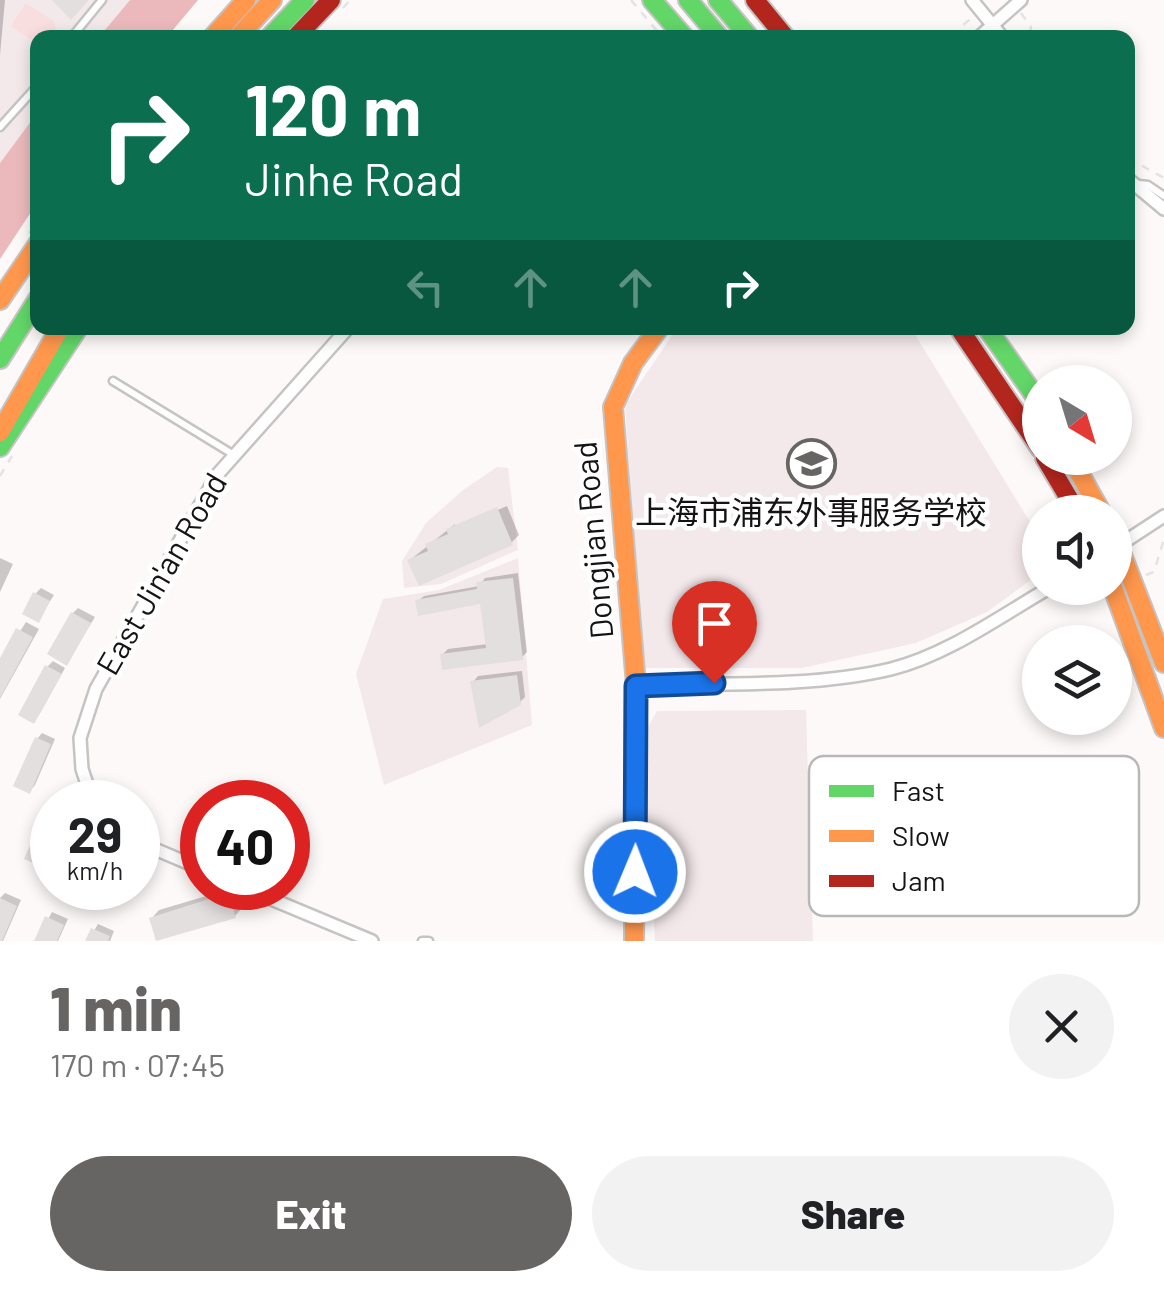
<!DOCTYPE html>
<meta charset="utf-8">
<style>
body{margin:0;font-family:Barlow,"Noto Sans SC",sans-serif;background:#f2f2f2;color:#202124;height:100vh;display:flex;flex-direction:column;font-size:38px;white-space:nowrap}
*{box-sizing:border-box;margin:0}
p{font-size:32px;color:#757577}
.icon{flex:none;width:55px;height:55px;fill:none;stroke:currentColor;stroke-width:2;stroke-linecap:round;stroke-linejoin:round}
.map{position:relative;height:941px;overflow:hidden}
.details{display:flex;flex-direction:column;background:#fff;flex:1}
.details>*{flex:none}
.banner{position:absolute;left:30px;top:30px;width:1105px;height:305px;border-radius:20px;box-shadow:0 5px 15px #0003;background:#0b6e4f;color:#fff;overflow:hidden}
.needle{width:65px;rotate:142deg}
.buttons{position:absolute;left:1022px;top:365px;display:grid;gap:20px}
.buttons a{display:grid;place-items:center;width:110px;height:110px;border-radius:50%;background:#fff;box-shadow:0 5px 15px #0003;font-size:50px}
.speed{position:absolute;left:30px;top:780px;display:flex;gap:20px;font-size:50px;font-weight:700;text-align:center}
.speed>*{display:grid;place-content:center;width:130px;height:130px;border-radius:50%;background:#fff;box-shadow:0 5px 15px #0003;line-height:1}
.speed small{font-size:25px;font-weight:400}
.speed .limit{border:15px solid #d22;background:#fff;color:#111}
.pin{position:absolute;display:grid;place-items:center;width:85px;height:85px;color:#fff;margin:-102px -42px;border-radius:50% 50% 50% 0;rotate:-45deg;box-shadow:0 0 10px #0007}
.pin .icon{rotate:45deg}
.me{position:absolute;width:110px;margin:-55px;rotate:1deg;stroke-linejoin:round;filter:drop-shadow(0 0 8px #0008)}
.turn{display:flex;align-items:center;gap:35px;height:210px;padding:0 50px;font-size:45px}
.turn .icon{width:130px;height:130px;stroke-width:2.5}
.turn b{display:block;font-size:70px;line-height:85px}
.lanes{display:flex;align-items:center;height:95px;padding:0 50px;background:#0003;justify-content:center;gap:50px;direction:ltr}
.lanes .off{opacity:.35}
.round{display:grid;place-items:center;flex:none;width:105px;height:105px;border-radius:52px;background:#f2f2f2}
.headline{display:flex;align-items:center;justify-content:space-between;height:170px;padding:0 50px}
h1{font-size:60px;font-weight:800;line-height:75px;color:#676464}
.button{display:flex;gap:20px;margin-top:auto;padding:20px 50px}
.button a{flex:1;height:115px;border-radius:60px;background:#676464;color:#fff;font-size:40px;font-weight:800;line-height:115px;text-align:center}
.button a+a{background:#f2f2f2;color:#202124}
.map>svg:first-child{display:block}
</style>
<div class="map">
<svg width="1164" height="941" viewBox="0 0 1164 941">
<rect width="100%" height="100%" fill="#fef9f9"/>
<path fill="#f4e9ea" d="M0 0H130L99 37 38 38 37 113 0 163Z
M677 328H911L1040 538V573L987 612 916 643 802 668H643L625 405Z
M497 467 508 468 518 550 441 584 404 588 402 561 426 523 463 490Z
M518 558 532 725 384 785 356 674 383 599 439 590Z
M806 710 813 941H655L643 736 657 711Z"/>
<path fill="#f8dedf" d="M26 3 54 21 56 28 49 37 38 38 37 43 12 27 13 22Z"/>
<path fill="#ebb9bc" d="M130 0H198L167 37H99Z
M37 113V203L0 259V163Z"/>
<path fill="#0003" d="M0 0H5L0 55Z
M507 506 519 535 512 542 410 560 455 524V528Z
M0 558 13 564 0 592Z
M518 573 527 652 522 657 442 655 448 649 488 644 483 602 418 601 424 596 479 586 485 578Z
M41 588 54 595 38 620 35 594Z
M78 608 95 617 67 663 73 613Z
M26 622 39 629 0 699V663Z
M53 661 65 668 39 715 47 667Z
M522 671 525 697 519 703 473 682 478 676Z
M42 733 55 739 35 785 30 791 37 739Z
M52 809V850L43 865 46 814Z
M233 888H236L242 908 235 916 152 918 159 910Z
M5 893 21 900 3 941H0V898Z
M52 912 68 919 58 941H36Z
M98 924 114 931 110 941H88Z"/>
<path fill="#e3dfdf" d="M52 0H89L71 20Z
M497 507 513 545 419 586 407 560 428 551 425 544 448 534 446 529Z
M513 578 523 660 442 670 440 654 486 648 480 604 418 616 415 600 477 589 476 582Z
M33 592 50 601 39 623 22 614Z
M71 612 91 623 67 666 47 654Z
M16 628 33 637 0 698V658Z
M45 665 62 674 34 724 18 715Z
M517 675 521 705 479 728 470 681Z
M35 737 51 744 30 794 13 786Z
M44 813 52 817V848L44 868 24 859Z
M67 888H90L84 903 64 895Z
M228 893 236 918 156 941 149 918Z
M0 898 17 906 2 941H0Z
M45 916 64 925 57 941H34Z
M91 928 110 936 108 941H85Z"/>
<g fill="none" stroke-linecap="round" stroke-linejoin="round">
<defs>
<path id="lane" d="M71 38 102 0
M0 127 38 85
M1139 184 1148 185 1164 196
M113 381 234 455
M422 941H429"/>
<path id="street" d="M972 0 1003 38
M978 38 1021 0
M1128 179 1164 209
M1115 548 1164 516
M636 685C718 683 811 688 891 669 947 655 999 617 1049 588
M93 802 82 769 80 738 96 689 217 475 348 328
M138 842 202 869
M245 888 372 941"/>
<path id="fast" d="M652 0 685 38
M688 0 720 38
M718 0 750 38
M269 38 305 0
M987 328 1040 403
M0 359 38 299
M0 447 78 328"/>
<path id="slow" d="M212 38 246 0
M237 38 272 0
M0 300 38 244
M0 432 60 328
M1071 458 1101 512
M1115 537 1164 663
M1113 588 1164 728
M634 941 636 685 613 407 633 363 659 328"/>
<path id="jam" d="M755 0 786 38
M295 38 331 0
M959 328 1040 448
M1045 458 1077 512"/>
</defs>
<use href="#lane" stroke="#c6c3c3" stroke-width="11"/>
<use href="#street" stroke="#c6c3c3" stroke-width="16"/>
<use href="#fast" stroke="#c6c3c3" stroke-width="22"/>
<use href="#slow" stroke="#c6c3c3" stroke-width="22"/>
<use href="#jam" stroke="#c6c3c3" stroke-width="22"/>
<path stroke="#e4e3e3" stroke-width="2.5" stroke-dasharray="8 8" stroke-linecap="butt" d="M631 0 663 38
M343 8 350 0
M1021 13 1031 27 1029 38
M956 38 958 29 973 17
M1128 158 1164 178
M29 233 38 223
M0 476 12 456
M1146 575 1154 572 1164 539
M1087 601 1102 595"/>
<use href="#lane" stroke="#fffefe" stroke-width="6"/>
<use href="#street" stroke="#fffefe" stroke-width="11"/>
<use href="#fast" stroke="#63d668" stroke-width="18"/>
<use href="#slow" stroke="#ff974d" stroke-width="18"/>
<use href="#jam" stroke="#b3261e" stroke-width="18"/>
</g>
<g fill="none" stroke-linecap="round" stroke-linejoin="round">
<defs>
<path id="route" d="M635 872 636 686 714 683"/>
</defs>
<use href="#route" stroke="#114b97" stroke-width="25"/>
<use href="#route" stroke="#1a73e8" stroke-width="18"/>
</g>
<defs>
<symbol id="school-ring" viewBox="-11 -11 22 22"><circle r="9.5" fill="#fff" stroke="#676464" stroke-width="1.5"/><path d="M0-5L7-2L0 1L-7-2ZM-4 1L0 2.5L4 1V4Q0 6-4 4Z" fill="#676464"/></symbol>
</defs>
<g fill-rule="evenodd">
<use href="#school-ring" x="784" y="436" width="55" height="55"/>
</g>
<g text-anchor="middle" stroke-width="9" stroke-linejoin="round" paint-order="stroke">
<g font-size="32" fill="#151313" stroke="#fff">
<text x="811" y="524">上海市浦东外事服务学校</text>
</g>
<g font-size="32" fill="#151313" stroke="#fff">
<text transform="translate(594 540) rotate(-95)" y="11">Dongjian Road</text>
<text transform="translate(162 574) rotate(-60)" y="11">East Jin'an Road</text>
</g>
</g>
<rect x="809" y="756" width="330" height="160" rx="15" fill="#fff" stroke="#b9b8b8" stroke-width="2.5"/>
<rect x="829" y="785" width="45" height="12" fill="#63d668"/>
<rect x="829" y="830" width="45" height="12" fill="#ff974d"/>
<rect x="829" y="875" width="45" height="12" fill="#b3261e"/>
<g font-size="28" fill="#151313">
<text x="892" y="801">Fast</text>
<text x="892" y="846">Slow</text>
<text x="892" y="891">Jam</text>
</g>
</svg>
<div class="buttons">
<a><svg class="needle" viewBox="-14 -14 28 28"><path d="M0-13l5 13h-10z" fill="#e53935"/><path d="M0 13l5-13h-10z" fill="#757577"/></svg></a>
<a><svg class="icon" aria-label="sound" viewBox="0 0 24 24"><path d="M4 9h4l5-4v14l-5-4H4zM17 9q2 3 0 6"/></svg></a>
<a><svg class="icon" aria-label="layers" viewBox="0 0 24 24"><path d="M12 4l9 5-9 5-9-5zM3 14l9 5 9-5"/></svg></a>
</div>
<div class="speed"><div>29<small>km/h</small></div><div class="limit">40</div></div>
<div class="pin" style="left:714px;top:683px;background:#d93025"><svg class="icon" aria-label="arrive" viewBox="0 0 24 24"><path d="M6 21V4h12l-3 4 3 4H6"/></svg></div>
<svg class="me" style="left:635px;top:872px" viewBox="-20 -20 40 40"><circle r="17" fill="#1a73e8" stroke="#fff" stroke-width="3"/><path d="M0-11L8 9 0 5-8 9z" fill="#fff"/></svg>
<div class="banner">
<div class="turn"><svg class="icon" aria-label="right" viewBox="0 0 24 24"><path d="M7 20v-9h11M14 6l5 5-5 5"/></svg><div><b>120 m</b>Jinhe Road</div></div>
<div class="lanes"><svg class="icon off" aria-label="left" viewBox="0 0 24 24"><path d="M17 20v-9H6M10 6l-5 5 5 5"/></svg><svg class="icon off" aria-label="ahead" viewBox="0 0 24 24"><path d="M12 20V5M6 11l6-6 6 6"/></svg><svg class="icon off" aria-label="ahead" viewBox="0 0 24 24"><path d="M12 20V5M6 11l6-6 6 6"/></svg><svg class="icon" aria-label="right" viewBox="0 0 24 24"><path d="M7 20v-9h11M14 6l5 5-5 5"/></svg></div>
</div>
</div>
<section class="details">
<div class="headline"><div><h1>1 min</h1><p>170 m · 07:45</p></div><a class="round"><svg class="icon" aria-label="close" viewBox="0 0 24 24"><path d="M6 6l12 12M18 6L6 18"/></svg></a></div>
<div class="button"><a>Exit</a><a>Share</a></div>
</section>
